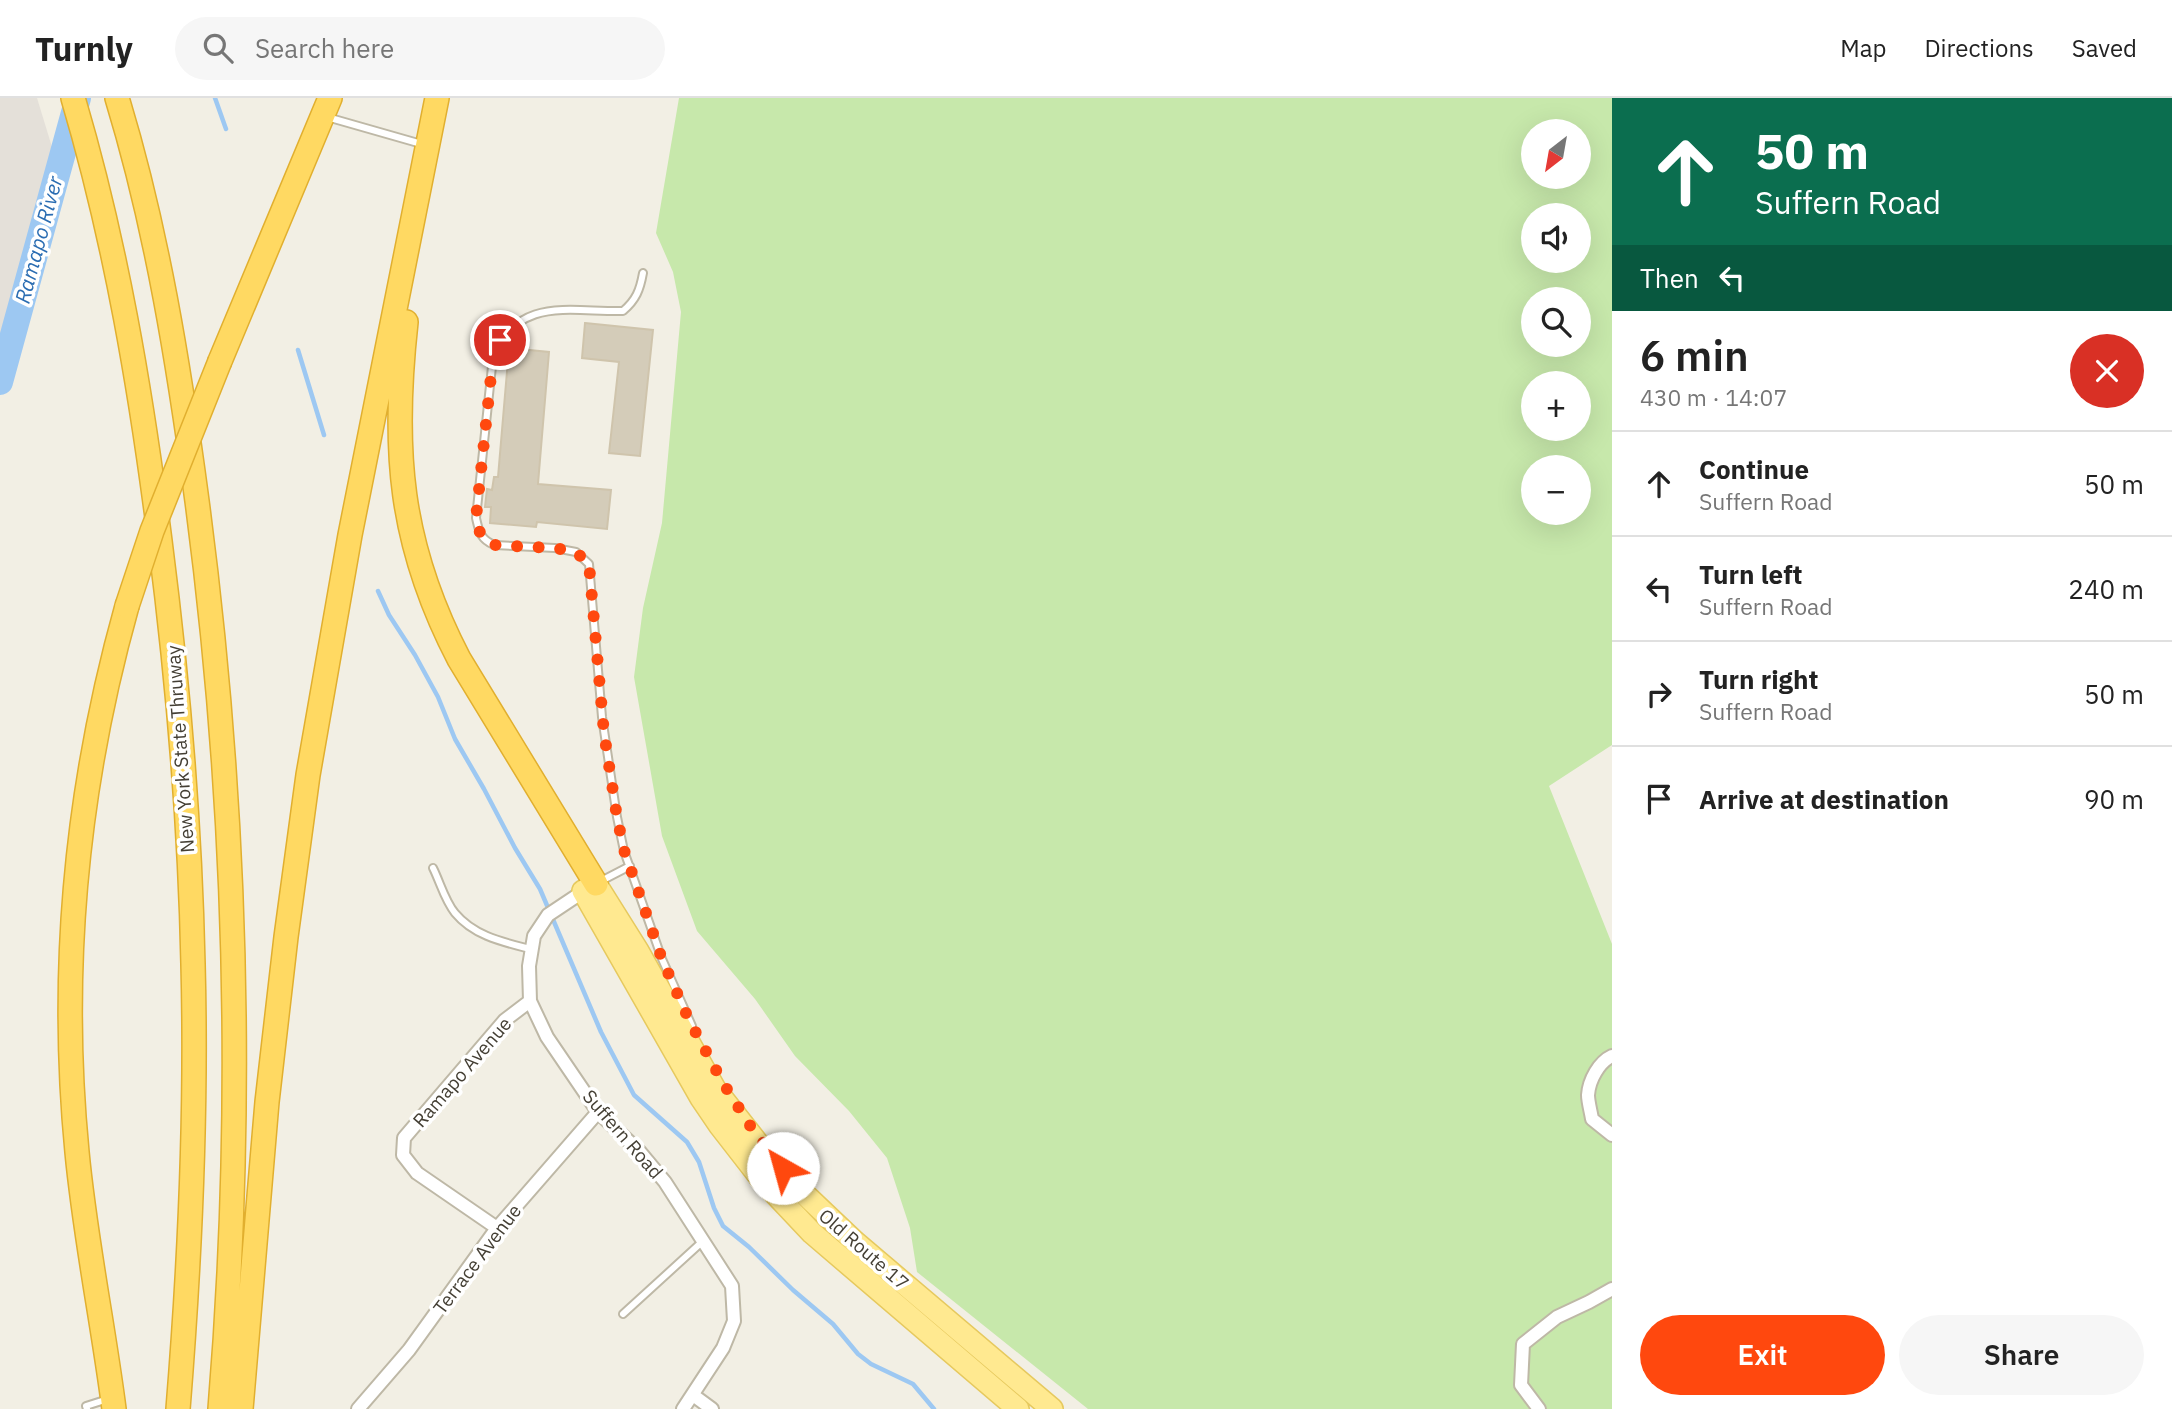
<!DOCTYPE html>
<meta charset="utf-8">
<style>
body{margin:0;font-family:"IBM Plex Sans",sans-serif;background:#f6f6f6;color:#222;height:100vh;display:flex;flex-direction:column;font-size:26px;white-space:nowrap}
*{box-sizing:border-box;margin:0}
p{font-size:23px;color:#767676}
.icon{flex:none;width:38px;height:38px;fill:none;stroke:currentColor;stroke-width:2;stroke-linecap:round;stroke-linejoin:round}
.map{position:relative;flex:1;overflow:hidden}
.side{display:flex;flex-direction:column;background:#fff;width:560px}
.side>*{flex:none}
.banner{background:#0b6e4f;color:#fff;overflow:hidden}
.needle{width:46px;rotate:211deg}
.buttons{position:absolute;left:1521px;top:21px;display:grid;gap:14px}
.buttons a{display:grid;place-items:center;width:70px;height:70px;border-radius:50%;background:#fff;box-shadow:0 7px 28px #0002;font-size:35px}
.pin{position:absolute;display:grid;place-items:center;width:60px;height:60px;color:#fff;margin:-30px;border:4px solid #fff;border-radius:50%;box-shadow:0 2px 7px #0007}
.me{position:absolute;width:77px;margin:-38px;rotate:322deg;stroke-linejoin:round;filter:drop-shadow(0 0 5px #0008)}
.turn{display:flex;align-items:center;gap:24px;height:147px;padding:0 28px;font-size:32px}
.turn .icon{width:91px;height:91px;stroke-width:2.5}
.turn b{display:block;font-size:49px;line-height:60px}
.then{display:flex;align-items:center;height:66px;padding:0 28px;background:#0003;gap:14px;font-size:26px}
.round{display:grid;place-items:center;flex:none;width:74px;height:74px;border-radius:37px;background:#f6f6f6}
.summary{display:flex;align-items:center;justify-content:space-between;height:119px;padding:0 28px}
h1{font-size:42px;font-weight:600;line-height:52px}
.action{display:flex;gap:14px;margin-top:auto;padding:14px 28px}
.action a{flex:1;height:80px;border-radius:42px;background:#ff480e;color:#fff;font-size:28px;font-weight:600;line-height:80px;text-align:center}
.action a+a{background:#f6f6f6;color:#222}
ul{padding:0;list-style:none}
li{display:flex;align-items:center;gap:21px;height:105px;padding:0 28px;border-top:2px solid #e0e0e0}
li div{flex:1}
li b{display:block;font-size:26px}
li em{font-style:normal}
header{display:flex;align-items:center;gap:42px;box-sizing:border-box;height:98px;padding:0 35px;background:#fff;border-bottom:2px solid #e0e0e0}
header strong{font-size:33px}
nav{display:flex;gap:38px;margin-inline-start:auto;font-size:24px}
.search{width:490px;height:63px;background:#f6f6f6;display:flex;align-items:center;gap:18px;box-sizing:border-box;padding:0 24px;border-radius:38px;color:#767676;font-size:26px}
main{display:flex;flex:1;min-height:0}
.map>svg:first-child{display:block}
</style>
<header>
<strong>Turnly</strong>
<div class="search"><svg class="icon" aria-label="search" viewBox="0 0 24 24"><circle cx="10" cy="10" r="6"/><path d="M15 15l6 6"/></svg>Search here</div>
<nav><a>Map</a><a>Directions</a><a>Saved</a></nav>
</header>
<main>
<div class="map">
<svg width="1612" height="1311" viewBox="0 0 1612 1311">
<rect width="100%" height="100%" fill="#f2efe4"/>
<path fill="#e4e0d9" d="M0 0H37L59 72 0 284Z"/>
<path fill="#c7e8ab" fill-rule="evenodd" d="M679 0H1612V647L1549 688 1612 846V1311H1088L917 1174 910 1130 887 1060 849 1013 795 958 755 901 697 833 662 738 634 579 643 510 662 425 681 214 673 174 656 135ZM1533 33H1578V79H1533ZM1533 117H1578V163H1533ZM1533 201H1578V247H1533ZM1533 285H1578V331H1533ZM1533 369H1578V415H1533Z"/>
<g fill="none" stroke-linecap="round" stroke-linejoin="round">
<path stroke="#9dc8f2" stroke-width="4.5" d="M215 0 226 31
M298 252 324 337
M378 493 389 517 415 557 438 599 455 641 484 691 515 750 540 791 601 934 634 997 687 1044 699 1064 714 1110 723 1128 749 1149 793 1192 833 1226 858 1256 871 1266 913 1286 934 1311"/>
<path stroke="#9dc8f2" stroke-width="26" d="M0 284 78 0"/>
</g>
<path fill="#d4ccb9" stroke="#cfc4ac" stroke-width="2" d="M585 225 653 232 640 358 609 355 619 264 582 260Z
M509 250 549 254 538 386 611 392 607 431 537 424 536 429 490 425 491 409H485L487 391 492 392 494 379H498Z"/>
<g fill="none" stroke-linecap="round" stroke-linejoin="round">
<defs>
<path id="lane" d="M327 19 425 47
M643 175C640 192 636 202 623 213 568 214 519 198 493 259L476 420C479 433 480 441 494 447L555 450 576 454 589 466 602 619 617 719 624 753 662 861 692 928
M433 770C440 784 445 803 455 815 474 838 503 844 530 851
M601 783 630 768
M623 1216 703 1143
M87 1311 86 1308 108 1301"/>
<path id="street" d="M587 791 548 817 534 838 529 868 530 903 547 939 598 1014 640 1054 665 1084 732 1188 734 1223 723 1250 683 1311
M1612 958C1599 964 1589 982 1588 997 1588 1004 1591 1014 1592 1021L1612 1037
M497 1130 417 1075 403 1057 404 1040 505 922 530 903
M693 1297 712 1311
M358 1311 409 1252 497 1130 598 1014
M1539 1311 1521 1287 1523 1246 1557 1219 1589 1204 1612 1191"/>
<path id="primary" d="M596 786 638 853 715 991 778 1071 855 1144 1052 1311
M583 793 701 1000 720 1028 762 1082 812 1135 1018 1311"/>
<path id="highway" d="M73 0C116 145 141 293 160 443 178 583 190 725 193 866 197 1015 190 1163 178 1311
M117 0C157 131 179 268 197 403 237 705 245 1008 220 1311
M406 224C392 351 399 446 459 561L596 786
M220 263 330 0
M114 1311C103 1225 85 1140 77 1054 59 869 77 686 127 508
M241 1311 267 1004 286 839 308 677 350 437 437 0"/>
</defs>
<use href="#lane" stroke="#beb8a6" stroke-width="10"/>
<use href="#street" stroke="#beb8a6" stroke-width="16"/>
<use href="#primary" stroke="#e6c95e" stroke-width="24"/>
<use href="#highway" stroke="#e1af2f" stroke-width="26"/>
<use href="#lane" stroke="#fff" stroke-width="6"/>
<use href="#street" stroke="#fff" stroke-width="12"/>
<use href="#primary" stroke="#ffe990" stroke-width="21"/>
<use href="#highway" stroke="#ffd962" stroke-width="23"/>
<defs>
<path id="highway-bridge" d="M127 508 152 433 220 263"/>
</defs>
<use href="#highway-bridge" stroke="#e1af2f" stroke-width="26" stroke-linecap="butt"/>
<use href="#highway-bridge" stroke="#ffd962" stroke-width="23"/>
</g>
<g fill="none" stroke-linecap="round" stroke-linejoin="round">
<path stroke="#ff480e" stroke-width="12" stroke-dasharray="0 21.6" d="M500 242 493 259 476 420C479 433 480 441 494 447L555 450 576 454 589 466 604 635 617 719 624 752 662 861 689 922 723 985 751 1029 783 1070"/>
</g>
<g text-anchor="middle" stroke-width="7" stroke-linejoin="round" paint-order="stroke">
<g font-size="19" fill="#443f34" stroke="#fff">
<text transform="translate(180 651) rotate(-94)" y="7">New York State Thruway</text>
<text transform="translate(462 974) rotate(-49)" y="7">Ramapo Avenue</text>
<text transform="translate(623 1036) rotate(49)" y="7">Suffern Road</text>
<text transform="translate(864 1151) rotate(41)" y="7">Old Route 17</text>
<text transform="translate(477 1161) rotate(-53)" y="7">Terrace Avenue</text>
</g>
<g font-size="21" font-style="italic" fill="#2b6db2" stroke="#fff">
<text transform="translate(39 142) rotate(-75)" y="7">Ramapo River</text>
</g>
</g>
</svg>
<div class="buttons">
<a><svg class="needle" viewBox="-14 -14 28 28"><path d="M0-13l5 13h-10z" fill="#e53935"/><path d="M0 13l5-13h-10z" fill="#767676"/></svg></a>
<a><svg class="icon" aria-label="sound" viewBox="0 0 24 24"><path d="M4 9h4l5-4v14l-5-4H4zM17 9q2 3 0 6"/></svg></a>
<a><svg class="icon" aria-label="search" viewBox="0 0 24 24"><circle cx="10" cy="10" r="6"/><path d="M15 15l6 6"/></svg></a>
<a>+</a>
<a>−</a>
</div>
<div class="pin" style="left:500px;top:242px;background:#d93025"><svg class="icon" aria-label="arrive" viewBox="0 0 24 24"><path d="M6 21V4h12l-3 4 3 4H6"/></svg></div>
<svg class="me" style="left:783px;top:1070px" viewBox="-20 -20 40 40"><circle r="19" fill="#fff"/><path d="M0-13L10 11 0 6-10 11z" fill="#ff480e"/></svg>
</div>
<section class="side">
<div class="banner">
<div class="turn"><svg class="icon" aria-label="ahead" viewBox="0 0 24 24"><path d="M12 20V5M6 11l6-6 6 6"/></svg><div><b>50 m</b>Suffern Road</div></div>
<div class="then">Then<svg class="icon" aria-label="left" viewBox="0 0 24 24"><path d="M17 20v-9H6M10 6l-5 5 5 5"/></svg></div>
</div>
<div class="summary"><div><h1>6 min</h1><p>430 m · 14:07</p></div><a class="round" style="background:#d93025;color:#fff"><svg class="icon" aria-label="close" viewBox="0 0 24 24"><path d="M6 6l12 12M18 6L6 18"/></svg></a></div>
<ul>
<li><svg class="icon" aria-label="ahead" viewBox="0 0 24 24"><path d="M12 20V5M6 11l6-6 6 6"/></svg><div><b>Continue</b><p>Suffern Road</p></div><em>50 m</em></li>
<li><svg class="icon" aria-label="left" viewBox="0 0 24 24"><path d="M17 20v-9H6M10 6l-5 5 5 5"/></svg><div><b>Turn left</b><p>Suffern Road</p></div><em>240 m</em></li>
<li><svg class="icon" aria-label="right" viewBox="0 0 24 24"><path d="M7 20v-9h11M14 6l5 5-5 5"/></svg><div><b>Turn right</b><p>Suffern Road</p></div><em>50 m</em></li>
<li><svg class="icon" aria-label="arrive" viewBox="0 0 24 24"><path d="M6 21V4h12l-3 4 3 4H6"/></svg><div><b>Arrive at destination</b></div><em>90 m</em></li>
</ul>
<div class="action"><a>Exit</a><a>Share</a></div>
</section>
</main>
